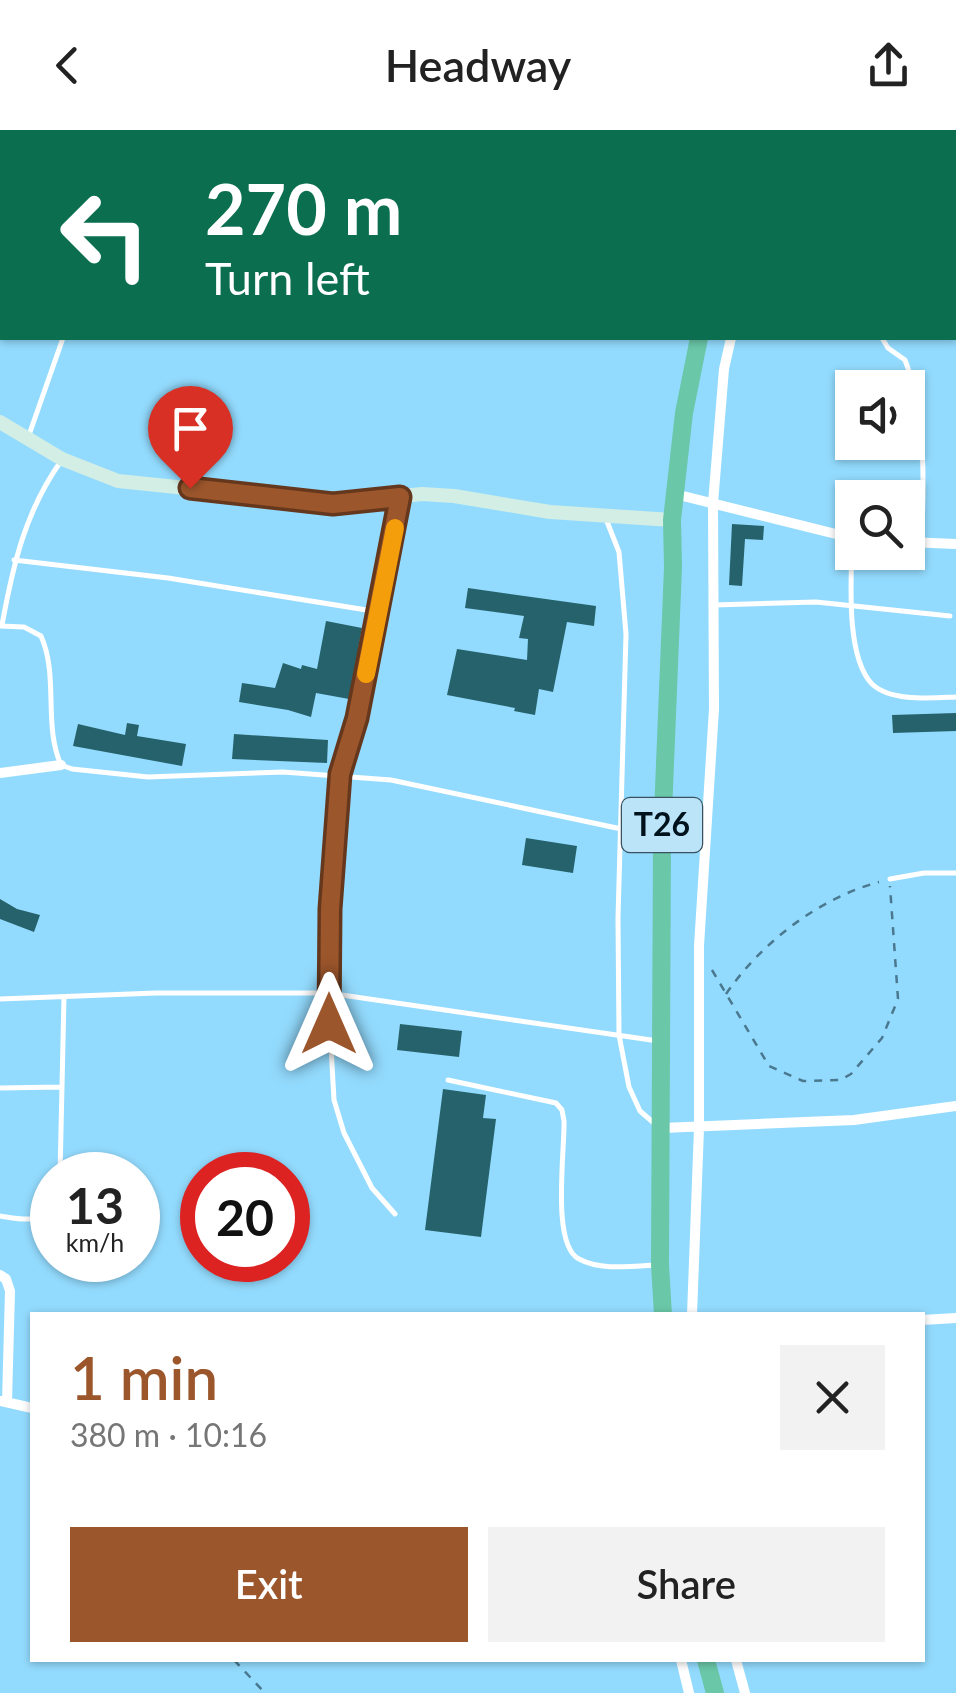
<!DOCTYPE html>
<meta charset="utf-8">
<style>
body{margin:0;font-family:Lato,sans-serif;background:#f2f2f2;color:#222;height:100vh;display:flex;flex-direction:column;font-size:38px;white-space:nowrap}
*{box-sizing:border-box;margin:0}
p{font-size:32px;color:#767676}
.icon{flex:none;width:55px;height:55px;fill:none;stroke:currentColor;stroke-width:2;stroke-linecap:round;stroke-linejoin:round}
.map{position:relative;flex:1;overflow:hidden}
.sheet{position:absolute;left:30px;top:1182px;width:895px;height:350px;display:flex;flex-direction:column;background:#fff;border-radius:0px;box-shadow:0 2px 8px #0004}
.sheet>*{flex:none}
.top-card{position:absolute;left:0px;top:0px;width:958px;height:210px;box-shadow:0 2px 8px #0004;background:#0b6e4f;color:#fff;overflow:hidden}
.tools{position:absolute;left:835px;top:240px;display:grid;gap:20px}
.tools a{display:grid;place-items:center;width:90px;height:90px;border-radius:0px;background:#fff;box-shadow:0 2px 8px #0004;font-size:50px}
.speed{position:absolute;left:30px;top:1022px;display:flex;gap:20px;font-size:50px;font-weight:700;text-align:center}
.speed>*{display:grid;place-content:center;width:130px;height:130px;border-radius:50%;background:#fff;box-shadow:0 2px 8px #0004;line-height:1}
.speed small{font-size:25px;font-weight:400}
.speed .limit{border:15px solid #d22;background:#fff;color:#111}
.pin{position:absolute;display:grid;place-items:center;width:85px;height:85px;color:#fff;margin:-102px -42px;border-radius:50% 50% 50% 0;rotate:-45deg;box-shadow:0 0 10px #0007}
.pin .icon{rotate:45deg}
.me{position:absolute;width:110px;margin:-55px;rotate:0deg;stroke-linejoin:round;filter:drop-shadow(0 0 8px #0008)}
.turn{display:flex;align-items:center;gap:35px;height:210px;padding:0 40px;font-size:45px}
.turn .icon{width:130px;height:130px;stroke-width:2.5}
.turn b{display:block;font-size:70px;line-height:85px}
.round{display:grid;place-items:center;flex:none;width:105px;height:105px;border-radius:0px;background:#f2f2f2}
.overview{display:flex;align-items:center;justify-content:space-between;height:170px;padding:0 40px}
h1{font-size:60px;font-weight:600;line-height:75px;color:#9c562c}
.primary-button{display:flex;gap:20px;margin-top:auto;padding:20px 40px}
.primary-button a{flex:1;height:115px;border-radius:0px;background:#9c562c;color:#fff;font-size:40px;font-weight:600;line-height:115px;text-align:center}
.primary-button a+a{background:#f2f2f2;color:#222}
header{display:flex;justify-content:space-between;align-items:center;height:130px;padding:0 40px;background:#fff;font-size:45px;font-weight:600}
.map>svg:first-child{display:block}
</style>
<header><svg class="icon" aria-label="back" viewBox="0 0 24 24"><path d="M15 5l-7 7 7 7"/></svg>Headway<svg class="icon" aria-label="share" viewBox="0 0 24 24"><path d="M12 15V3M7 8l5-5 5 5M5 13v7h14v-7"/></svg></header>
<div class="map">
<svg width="956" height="1563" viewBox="0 0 956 1563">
<rect width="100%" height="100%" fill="#93dbfe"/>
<path fill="#26626b" d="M732 394 764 396 763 410 745 409 742 456 729 455Z
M468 458 596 476 594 496 567 492 553 562 539 559 535 585 514 581 515 578 447 565 457 519 527 530 528 509 519 508 524 486 465 478Z
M326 491 362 498 349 569 316 563 311 587 288 580 239 572 242 553 275 558 283 533 301 539 302 535 317 539Z
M956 583V601L893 603 892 585Z
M127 593 139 595 137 606 186 614 182 636 73 616 78 594 125 605Z
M234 604 328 610 327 633 232 629Z
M526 708 577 716 573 743 522 735Z
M0 769 17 779 40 785 34 802 0 789Z
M400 894 462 901 459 927 397 920Z
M443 959 486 965 483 988 496 989 481 1107 425 1100Z"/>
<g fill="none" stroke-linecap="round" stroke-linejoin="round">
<path stroke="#4a788f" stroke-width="2.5" stroke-dasharray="8 8" stroke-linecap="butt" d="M712 840 769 936 803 951 840 950 851 944 882 908 898 869 890 756
M726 864C761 813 819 768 879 752
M234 1530 265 1563"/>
<path stroke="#fff" stroke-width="5" d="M569 0 572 2
M393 2 394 0
M882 208 888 218 905 230C925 281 925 356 921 410
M29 305 63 208
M606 389 619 422 626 504 618 788 619 905 629 957 640 981 655 994
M852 417C851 452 846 527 872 554 891 572 932 568 956 567
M14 430 168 448 379 482
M714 475 816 472 950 486
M2 495C13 435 25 382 61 331
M0 496 24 497 41 506C59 546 43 595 61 635L72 639 148 647 283 642 391 650 659 707
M890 749 924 743H956
M0 869 156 863H328L658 911
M448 950 556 973 562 980 564 991C565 1020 551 1115 579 1129 601 1141 633 1136 657 1135
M0 958 61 957
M60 1045 64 867
M395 1084 372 1058 344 1003 334 970 328 863 333 724 341 644 357 588 399 371
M0 1086C20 1089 38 1094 52 1078"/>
<path stroke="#fff" stroke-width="10" d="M810 2 812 0
M675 364 852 408
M908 412 956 414
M0 643 61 635
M662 998 854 990 956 976
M0 1145 6 1149 10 1161 7 1272
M692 1185 699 998V816L714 579 713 373 724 239 731 208
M922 1190 956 1188
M1 1271 32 1278
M681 1530 689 1563
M736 1530 745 1563"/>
<path stroke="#d2eee5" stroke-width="14" d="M0 292 62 329 118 351 333 373 422 364 454 366 550 382 672 390"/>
<path stroke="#6ac7a8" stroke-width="18" d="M777 2 779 0
M663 1185 660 1135 662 708 673 437 672 390 684 283 699 208
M706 1530 715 1563"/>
</g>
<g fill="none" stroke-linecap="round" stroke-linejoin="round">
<defs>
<path id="route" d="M190 358 333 374 400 367 357 588 340 644 330 779 329 894"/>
</defs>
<use href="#route" stroke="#65381d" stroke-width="25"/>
<use href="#route" stroke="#9c562c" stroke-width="18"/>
<path stroke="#f59e0b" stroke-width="18" d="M366 544 395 398"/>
</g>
<g text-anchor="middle" stroke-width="10" stroke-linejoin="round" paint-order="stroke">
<rect fill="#bbe4f9" stroke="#38525f" stroke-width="2.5" x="622" y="668" width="80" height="54" rx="8"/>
<g font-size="32" font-weight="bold" fill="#00131d">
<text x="662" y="706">T26</text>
</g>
</g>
</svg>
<div class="tools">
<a><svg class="icon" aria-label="sound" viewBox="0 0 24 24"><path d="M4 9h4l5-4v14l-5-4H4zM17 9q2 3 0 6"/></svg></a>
<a><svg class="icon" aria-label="search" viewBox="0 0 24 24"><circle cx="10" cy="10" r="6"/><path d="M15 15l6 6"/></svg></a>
</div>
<div class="speed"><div>13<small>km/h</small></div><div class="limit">20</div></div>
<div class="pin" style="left:190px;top:358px;background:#d93025"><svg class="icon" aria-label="arrive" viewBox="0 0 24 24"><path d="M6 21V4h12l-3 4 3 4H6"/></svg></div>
<svg class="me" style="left:329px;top:894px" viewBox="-20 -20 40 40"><path d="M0-17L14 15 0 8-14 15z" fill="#9c562c" stroke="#fff" stroke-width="4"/></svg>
<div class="top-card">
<div class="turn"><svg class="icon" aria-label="left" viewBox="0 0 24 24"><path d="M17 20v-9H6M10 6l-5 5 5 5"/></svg><div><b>270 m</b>Turn left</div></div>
</div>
<section class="sheet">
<div class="overview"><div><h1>1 min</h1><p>380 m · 10:16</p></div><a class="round"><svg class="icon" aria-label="close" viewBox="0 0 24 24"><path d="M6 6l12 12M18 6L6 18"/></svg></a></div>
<div class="primary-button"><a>Exit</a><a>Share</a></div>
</section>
</div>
